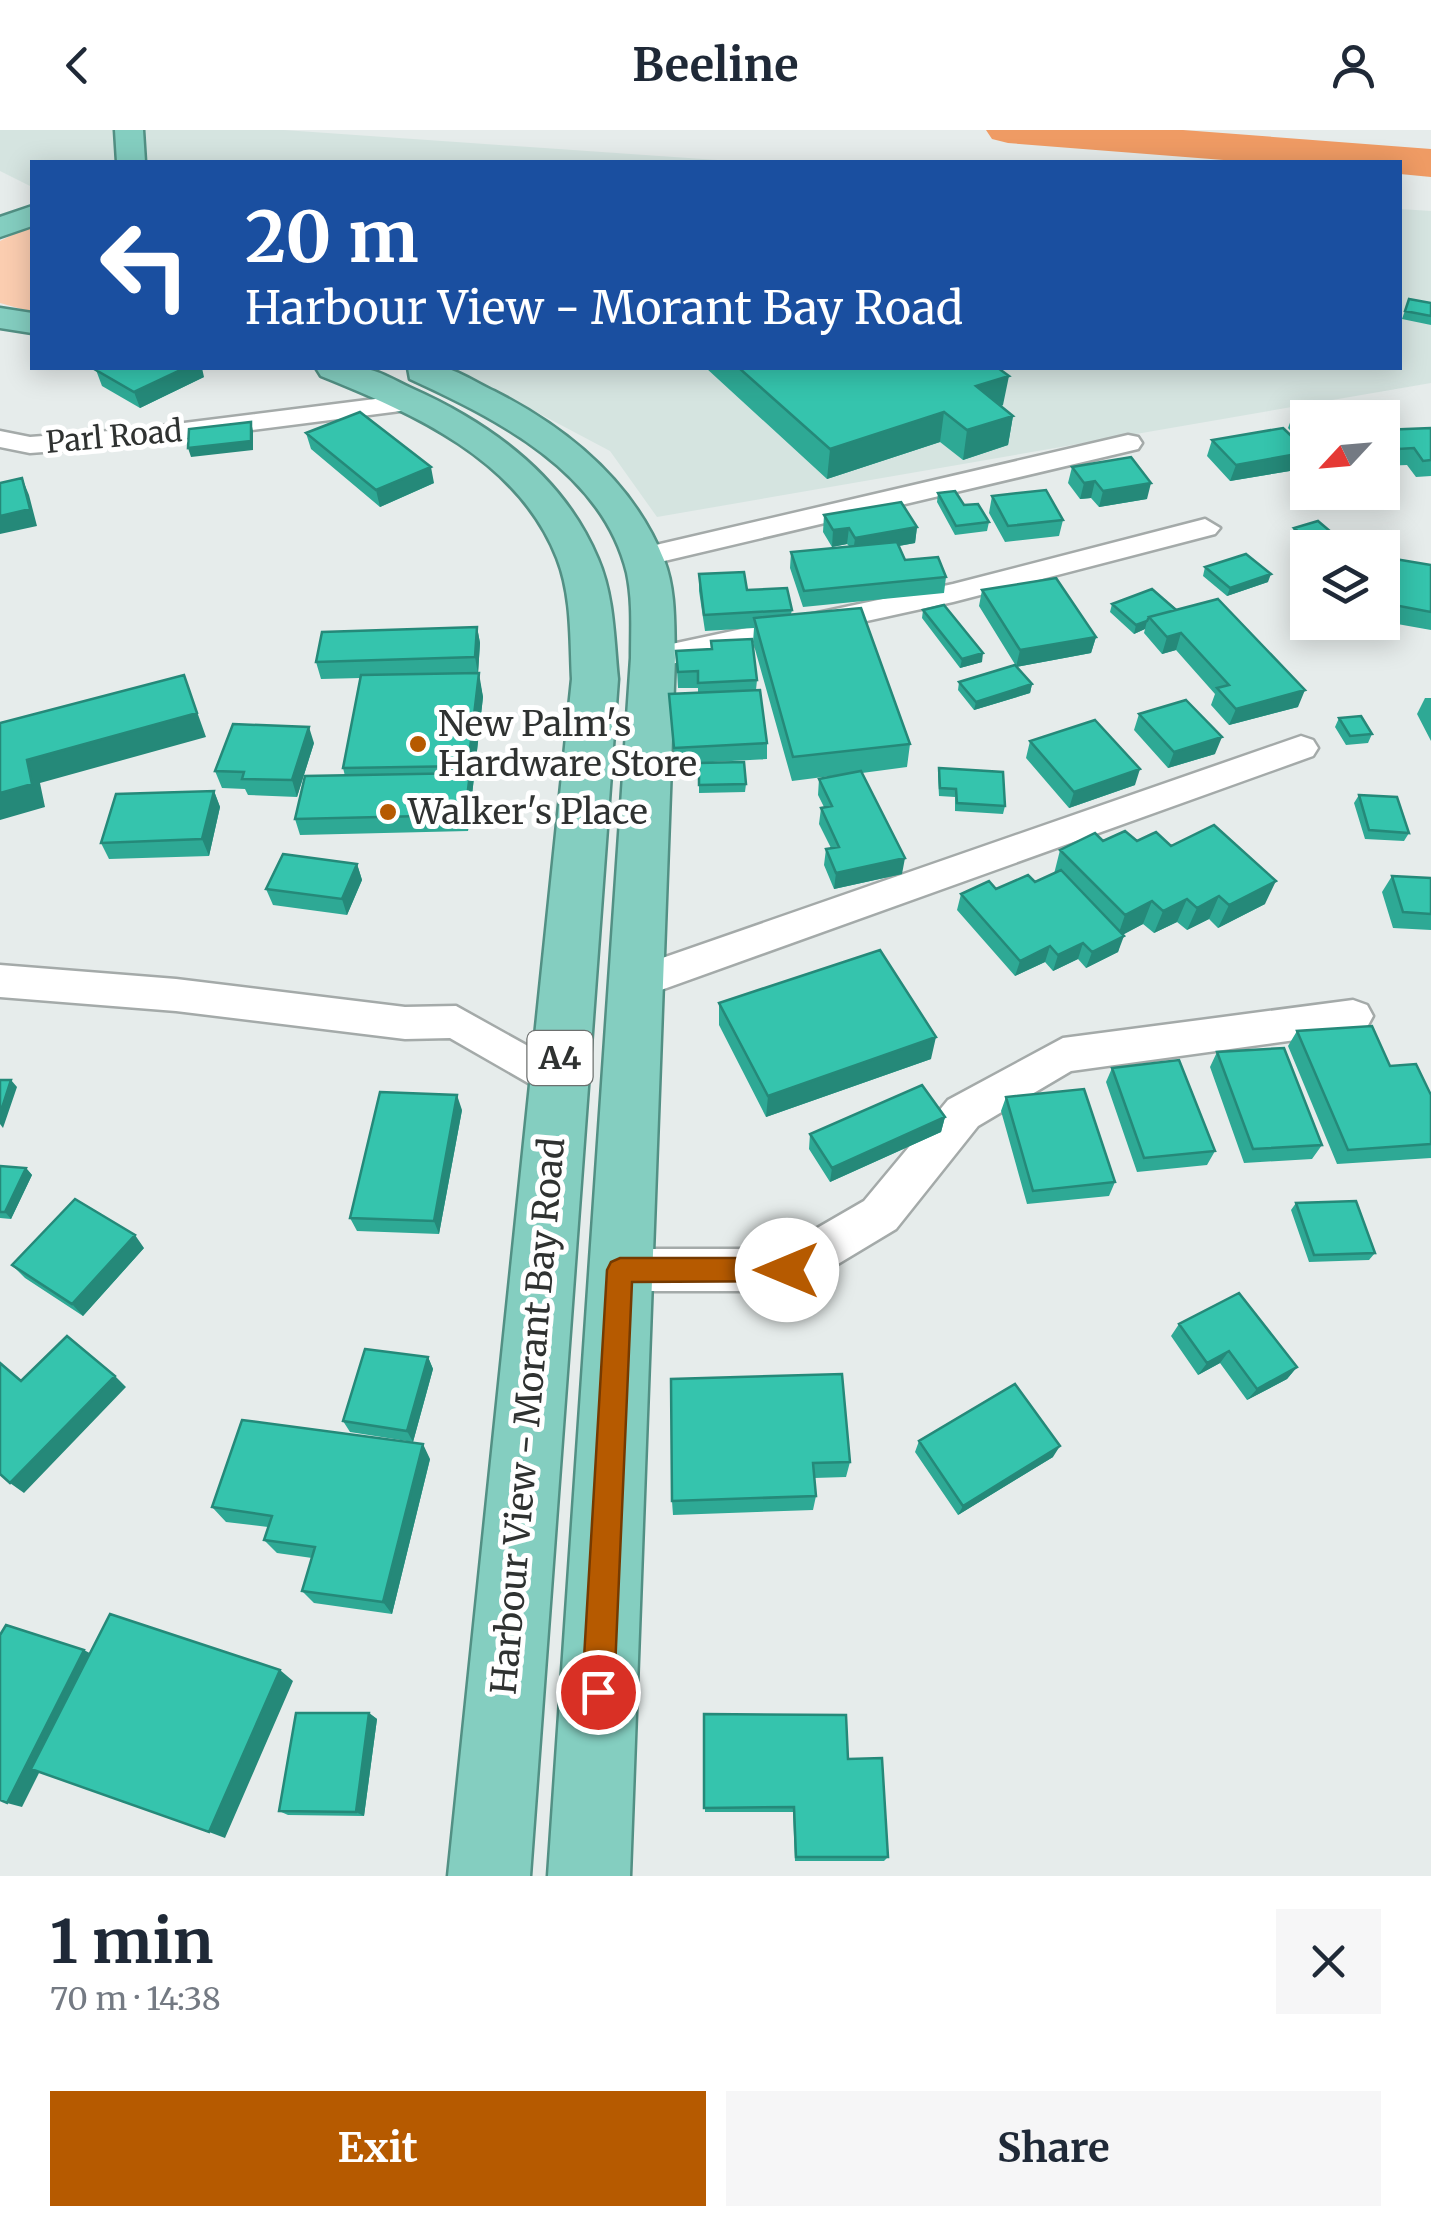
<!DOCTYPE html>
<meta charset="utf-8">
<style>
body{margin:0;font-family:Merriweather,serif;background:#f6f6f7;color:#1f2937;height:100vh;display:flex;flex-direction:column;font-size:38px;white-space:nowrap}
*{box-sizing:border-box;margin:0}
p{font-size:32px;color:#747a83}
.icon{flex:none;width:55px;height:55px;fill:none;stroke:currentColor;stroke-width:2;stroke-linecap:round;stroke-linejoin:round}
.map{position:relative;height:1746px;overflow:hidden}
.side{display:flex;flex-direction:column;background:#fff;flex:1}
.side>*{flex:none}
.banner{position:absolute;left:30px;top:30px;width:1372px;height:210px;border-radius:0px;box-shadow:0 5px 25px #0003;background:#1a4fa0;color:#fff;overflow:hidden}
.needle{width:65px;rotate:244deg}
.controls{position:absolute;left:1290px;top:270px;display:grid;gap:20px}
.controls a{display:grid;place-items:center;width:110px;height:110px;border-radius:0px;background:#fff;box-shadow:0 5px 25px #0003;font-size:50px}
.pin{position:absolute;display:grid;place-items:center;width:85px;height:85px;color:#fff;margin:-42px;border:5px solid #fff;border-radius:50%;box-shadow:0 2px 10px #0007}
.me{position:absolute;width:110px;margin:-55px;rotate:270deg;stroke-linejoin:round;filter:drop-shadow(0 0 8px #0008)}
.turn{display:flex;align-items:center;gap:35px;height:210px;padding:0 50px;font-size:45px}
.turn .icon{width:130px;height:130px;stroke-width:2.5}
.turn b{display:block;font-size:70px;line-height:85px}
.round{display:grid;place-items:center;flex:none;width:105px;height:105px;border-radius:0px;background:#f6f6f7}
.overview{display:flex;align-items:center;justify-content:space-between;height:170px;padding:0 50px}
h1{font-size:60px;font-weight:700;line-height:75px}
.primary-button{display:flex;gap:20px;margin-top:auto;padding:20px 50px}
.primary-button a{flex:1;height:115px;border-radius:0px;background:#b65a00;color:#fff;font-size:40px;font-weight:700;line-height:115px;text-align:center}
.primary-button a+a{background:#f6f6f7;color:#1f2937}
header{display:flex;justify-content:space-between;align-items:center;height:130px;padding:0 50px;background:#fff;font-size:45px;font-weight:700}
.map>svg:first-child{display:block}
</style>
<header><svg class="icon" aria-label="back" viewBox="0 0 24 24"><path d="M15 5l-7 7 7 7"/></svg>Beeline<svg class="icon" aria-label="person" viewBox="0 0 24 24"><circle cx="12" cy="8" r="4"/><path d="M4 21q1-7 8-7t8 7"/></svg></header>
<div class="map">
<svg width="1431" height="1746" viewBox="0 0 1431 1746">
<rect width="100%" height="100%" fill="#e6eceb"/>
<path fill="#d5e4e0" d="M0 0H284L746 32H32V57L0 41Z
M1400 79 1431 81V253L657 387 610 321 453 238H1400Z"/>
<path fill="#fbcdb0" d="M32 95V182L0 173V111Z"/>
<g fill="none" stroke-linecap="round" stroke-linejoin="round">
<path fill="#ef9b64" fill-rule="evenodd" d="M986 0H1183L1431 19V47L1400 44V32H1249L1008 13 992 9Z"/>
<defs>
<path id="minor" d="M407 265 416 267 420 273 416 279 136 315 30 323 0 317V301L30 307 136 299Z
M1128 305 1138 307 1142 313 1138 319 643 436 628 427 643 418Z
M1205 389 1220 398 1215 404 953 472 653 538 642 535 637 528 642 521 653 518 953 454Z
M1301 606 1313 610 1318 618 1313 626 636 869 622 864 616 853 622 842Z
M0 835 176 849 405 877 456 876 573 941 579 953 573 965 558 970 450 908 405 909 176 881 0 867Z
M1353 870 1367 875 1373 886 1367 897 1353 902 1071 941 978 996 896 1099 803 1155 787 1161H620L604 1155 597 1140 604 1125 620 1119H781L864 1071 948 970 1063 908Z"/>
<path id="trunk" d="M115 0H143L145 32H117Z
M32 76V96L0 107V87Z
M0 178 32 183V203L0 198Z
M316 238C330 237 348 235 362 238 378 240 396 251 411 258 490 293 564 347 598 429 614 466 614 509 618 549L530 1746H448L572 549C570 509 572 466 557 428 518 329 413 283 321 246Z
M408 238C419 238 434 235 446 238 462 243 479 254 494 261 567 298 633 352 664 430 676 461 674 495 675 528L630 1746H548L631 528C631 500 633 471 627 443 602 341 497 289 410 249Z"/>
</defs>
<use href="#minor" stroke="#a4aaa9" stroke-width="5"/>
<use href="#trunk" stroke="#529084" stroke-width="5"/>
<use href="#minor" fill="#fff" fill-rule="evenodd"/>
<use href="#trunk" fill="#84cec0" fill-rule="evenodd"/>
</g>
<path fill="#2ea995" d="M1409 169 1431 173V195L1402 189Z
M706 238H998L1003 275 1001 276 1013 286 1008 315 963 330 940 312 827 349Z
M96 240 204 247 140 278 102 256Z
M1294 282 1308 288V314L1303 315 1288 298Z
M1382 295 1384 297 1383 300 1431 298V346L1416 347 1407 335 1382 336Z
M306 303 434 353 380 377 311 319Z
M1212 310 1308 321V325L1302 339 1230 351 1207 326Z
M1072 337 1147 369 1099 377 1091 368 1080 369 1068 353Z
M938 363 989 392 987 401 955 405 937 372Z
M992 366 1063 390 1059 406 1005 412 989 383Z
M824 385 917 397 915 413 899 416 905 430 946 447 944 463 803 477 790 438 791 422 849 416 847 414 832 417 823 402Z
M1294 398 1343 418H1308V421L1290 406Z
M1395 429 1431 435V500L1386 492 1387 446Z
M1205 437 1268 452 1227 466 1203 446Z
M699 444 747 460 792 480 791 484 910 614 907 637 862 643 902 744 834 759 824 735 826 719 831 718 819 694 821 678 824 677 818 665 819 649 839 645 792 651 753 512 754 498 705 501 699 461Z
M1152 459 1298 577 1229 595 1211 575 1215 564 1176 520 1162 524 1144 503 1145 499 1134 504 1110 482 1112 474Z
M982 460 1096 507 1091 523 1016 537 1032 554 1030 563 974 580 958 560 959 552 1016 536 979 476Z
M923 480 982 532 960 538 922 488Z
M477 497 480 513 478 543 483 567 468 701 300 705 295 689 345 646 343 638 360 548 321 549 316 532Z
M711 511 757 550 756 560 767 613V629L675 634 669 564 698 563V558H678L676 521 711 519Z
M1425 568H1431V611L1417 584Z
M1139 584 1215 624 1168 638 1134 600Z
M1339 588 1372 604 1368 613 1346 615 1335 597Z
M1030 611 1135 655 1069 678 1026 628Z
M314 613 297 667 248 665 245 659 222 658 215 641Z
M699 633 746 654 745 662 699 663Z
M939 638 1005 676 1003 684 955 681V667L939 666 938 646Z
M214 661 220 677 209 726 109 729 101 713Z
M1359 665 1409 703 1404 711 1365 709 1354 673Z
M1103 711H1137L1171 716 1265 774 1218 798 1209 789 1187 800 1177 792 1154 803 1143 794 1123 804 1118 822 1086 838 1078 829 1053 841 1045 832 1015 846 957 780 961 764 1035 752 1054 744 1060 720Z
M357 734 362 750 347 785 273 775 266 759Z
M1392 746 1431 748V800L1393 798 1382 762Z
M719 873 931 929 766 987 719 895Z
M1297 901 1390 936 1431 965V1028L1337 1034 1288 916Z
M1217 922 1322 1015 1312 1029 1244 1033 1210 937Z
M1112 938 1215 1021 1207 1035 1137 1042 1106 952Z
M1006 967 1115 1052 1109 1066 1027 1074 1001 981Z
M462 980 439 1104 357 1101 350 1088Z
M945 987 941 1002 830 1052 809 1019 810 1004Z
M0 1036 26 1038 32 1045 11 1089 0 1088Z
M1296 1073 1375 1123 1369 1130 1309 1132 1291 1080Z
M144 1118 83 1186 25 1148 12 1135Z
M1179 1194 1297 1237 1287 1249 1247 1270 1220 1233 1198 1245 1171 1206Z
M428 1227 433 1239 413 1312 350 1302 343 1291Z
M842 1244 850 1332 846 1347 814 1348 816 1366 813 1380 673 1385 672 1371Z
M919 1311 1053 1327 958 1385 915 1322Z
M430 1329 392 1484 314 1473 302 1461 312 1428 277 1423 264 1410 268 1397 226 1392 212 1377Z
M369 1583 377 1589 364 1686 288 1685 279 1681Z
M704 1584 848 1629 888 1727 884 1731H795L793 1682H705Z"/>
<path fill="#258979" d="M185 238H202L204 247 140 278 134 262Z
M1009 246 1003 275 971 286 976 256Z
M944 282 940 312 827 349 830 319Z
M1013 286 1008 315 963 330 967 300Z
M251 292 253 301V320L191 327 188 318Z
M1308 322 1302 339 1230 351 1236 335Z
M431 337 434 353 380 377 376 360Z
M22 348 29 365 37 396 0 404V386Z
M1095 351 1091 368 1080 369 1084 353Z
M1151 353 1147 369 1099 377 1103 361Z
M917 397 915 413 853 424 855 408Z
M849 398 847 414 832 417 833 400Z
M1271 444 1268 452 1227 466 1230 458Z
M1147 491 1145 499 1134 504 1136 495Z
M477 497 480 513 478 544 475 527Z
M1181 503 1176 520 1162 524 1167 507Z
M1096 507 1091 523 1016 537 1020 520Z
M983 523 982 532 960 538 962 529Z
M479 543 483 567 468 701 465 685 470 643 468 636Z
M184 545 206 607 40 653 45 677 0 690V663L27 630Z
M1032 554 1030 563 974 580 976 572Z
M1305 560 1298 577 1229 595 1236 579Z
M309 597 314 613 297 667 292 650Z
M1222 607 1215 624 1168 638 1174 622Z
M1140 639 1135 655 1069 678 1074 662Z
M214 661 220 677 209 726 202 709Z
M905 728 902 744 834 759 836 743Z
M357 734 362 750 347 785 342 769Z
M1276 751 1265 774 1218 798 1229 775Z
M1219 766 1209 789 1187 800 1197 778Z
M1187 769 1177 792 1154 803 1163 781Z
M1152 771 1143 794 1117 808 1125 785Z
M1124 806 1118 822 1086 838 1092 822Z
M1083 813 1078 829 1053 841 1058 825Z
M1050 816 1045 832 1015 846 1020 831Z
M936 907 931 929 766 987 768 966Z
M11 950 17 957 3 998 0 994V984Z
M457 965 462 980 439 1104 434 1091Z
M945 987 941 1002 830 1052 832 1038Z
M26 1038 32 1045 11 1089 5 1082Z
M135 1105 144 1118 83 1186 72 1174Z
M1229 1221 1220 1233 1198 1245 1207 1233Z
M428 1227 433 1239 413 1312 407 1301Z
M1297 1237 1287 1249 1247 1270 1257 1259Z
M115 1246 126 1257 24 1363 10 1353Z
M423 1314 430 1329 392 1484 383 1472Z
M1060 1316 1053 1327 958 1385 963 1376Z
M84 1520 97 1527 22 1677 7 1673Z
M280 1540 293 1551 225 1708 209 1702Z
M369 1583 377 1589 364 1686 356 1682Z"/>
<path fill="#35c4ad" stroke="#258979" stroke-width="2.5" d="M1409 169 1431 173V186L1405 181Z
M102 238H185L134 262 96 240Z
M739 238H998L1009 246 976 256 1013 286 967 300 944 282 830 319Z
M1362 274 1376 288H1308V297L1294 282Z
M360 282 431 337 376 360 306 303Z
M251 292V311L188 318 189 299Z
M1283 298 1308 322 1236 335 1212 310Z
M1431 298V330L1423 331 1414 318 1382 320V300Z
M1131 327 1151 353 1103 361 1095 351 1084 353 1072 337Z
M22 348 30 379 0 386V353Z
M1046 360 1063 390 1008 396 992 366Z
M955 361 964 375 978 374 989 392 956 396 938 363Z
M901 372 917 397 855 408 849 398 833 400 824 385Z
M1318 391 1344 413 1330 418H1317L1294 398Z
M897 412 905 430 938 427 946 447 804 461 791 422Z
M1246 424 1271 444 1230 458 1205 437Z
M1395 429 1431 435V482L1394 475Z
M744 442 747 460 787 458 792 480 704 485 699 444Z
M1056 448 1096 507 1020 520 982 460Z
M1152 459 1176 480 1149 487 1147 491 1136 495 1112 474Z
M1218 469 1305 560 1236 579 1217 558 1229 555 1181 503 1167 507 1149 487Z
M944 475 983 523 962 529 923 480Z
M861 478 910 614 793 627 754 488Z
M477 497 475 527 316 532 322 502Z
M752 509 757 550 698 553V541L678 542 676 521 712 519 711 511Z
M1015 535 1032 554 976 572 959 552Z
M479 543 468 636 343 638 361 545Z
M184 545 197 583 27 630 32 654 0 663V593Z
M760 560 767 613 674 618 669 564Z
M1186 570 1222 607 1174 622 1139 584Z
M1361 586 1372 604 1350 606 1339 588Z
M1095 590 1140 639 1074 662 1030 611Z
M233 594 309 597 292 650 242 649 244 642 215 641Z
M744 632 746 654 699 655V633Z
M939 638 1003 642 1005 676 957 673 956 659 940 658Z
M861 641 905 728 836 743 826 719 839 717 821 678 832 676 819 649Z
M470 643 465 685 295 689 305 646Z
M214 661 202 709 101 713 116 664Z
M1359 665 1397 667 1409 703 1369 700Z
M1214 695 1276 751 1229 775 1219 766 1197 778 1187 769 1163 781 1152 771 1125 785 1060 720 1095 703 1103 711 1125 701 1137 711 1156 702 1171 716Z
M283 724 357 734 342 769 266 759Z
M1061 740 1124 806 1092 822 1083 813 1058 825 1050 816 1020 831 961 764 989 751 996 759 1028 745 1035 752Z
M1392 746 1431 748V784L1403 782Z
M880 820 936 907 768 966 719 873Z
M1372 896 1390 936 1416 934 1431 965V1014L1348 1020 1297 901Z
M1284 918 1322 1015 1253 1019 1217 922Z
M1179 930 1215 1021 1144 1028 1112 938Z
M0 950H11L0 984Z
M922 955 945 987 832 1038 810 1004Z
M1084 959 1115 1052 1033 1061 1006 967Z
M380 962 457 965 434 1091 350 1088Z
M0 1036 26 1038 5 1082H0Z
M75 1069 135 1105 72 1174 12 1135Z
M1356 1071 1375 1123 1314 1125 1296 1073Z
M1239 1163 1297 1237 1257 1259 1229 1221 1207 1233 1179 1194Z
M67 1206 115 1246 10 1353 0 1344V1233L21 1251Z
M365 1219 428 1227 407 1301 343 1291Z
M842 1244 850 1332 813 1333 816 1366 672 1371 671 1249Z
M1015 1254 1060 1316 963 1376 919 1311Z
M242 1290 423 1314 383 1472 302 1461 315 1417 264 1410 272 1386 212 1377Z
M110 1484 280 1540 209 1702 31 1639Z
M6 1495 84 1520 7 1673 0 1670V1505Z
M296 1583H369L356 1682 279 1681Z
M704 1584 846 1585 848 1629 882 1628 888 1727H796L794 1677 704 1678Z"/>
<path fill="#b65a00" stroke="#763a00" stroke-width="2.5" d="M620 1128H787L796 1131 800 1140 796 1148 787 1151 632 1152 614 1562 609 1573 598 1577 587 1573 582 1562 607 1140 611 1132Z"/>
<g fill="#b65a00" stroke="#fff" stroke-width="4">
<circle cx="418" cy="614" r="10"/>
<circle cx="388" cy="682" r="10"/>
</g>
<g text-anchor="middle" stroke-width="10" stroke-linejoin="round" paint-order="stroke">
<g font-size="30" fill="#2f3231" stroke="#fff">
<text transform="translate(114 307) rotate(-5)" y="10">Parl Road</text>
</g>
<rect fill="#fff" stroke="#6d706f" stroke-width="2.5" x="527.5" y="901" width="65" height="54" rx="8"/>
<g font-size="32" font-weight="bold" fill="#2f3231">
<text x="560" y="939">A4</text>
</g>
<g font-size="35" fill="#2f3231" stroke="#fff" text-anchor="start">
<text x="438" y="606">New Palm's<tspan x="438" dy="40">Hardware Store</tspan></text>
<text x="408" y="694">Walker's Place</text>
</g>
<g font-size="35" fill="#2f3231" stroke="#fff">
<text transform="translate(528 1286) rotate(-85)" y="12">Harbour View - Morant Bay Road</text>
</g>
</g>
</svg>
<div class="controls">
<a><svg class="needle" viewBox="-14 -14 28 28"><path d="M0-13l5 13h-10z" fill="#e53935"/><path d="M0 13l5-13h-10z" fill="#747a83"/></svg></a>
<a><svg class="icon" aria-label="layers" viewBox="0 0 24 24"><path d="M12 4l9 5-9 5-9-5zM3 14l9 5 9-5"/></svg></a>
</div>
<div class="pin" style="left:598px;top:1562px;background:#d93025"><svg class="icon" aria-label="arrive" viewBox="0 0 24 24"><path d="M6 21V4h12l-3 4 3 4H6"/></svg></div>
<svg class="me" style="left:787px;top:1140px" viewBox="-20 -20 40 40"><circle r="19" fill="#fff"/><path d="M0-13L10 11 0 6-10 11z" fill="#b65a00"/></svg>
<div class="banner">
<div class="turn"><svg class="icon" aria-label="left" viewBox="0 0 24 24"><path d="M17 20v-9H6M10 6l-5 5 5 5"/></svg><div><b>20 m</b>Harbour View - Morant Bay Road</div></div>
</div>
</div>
<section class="side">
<div class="overview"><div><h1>1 min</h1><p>70 m · 14:38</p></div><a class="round"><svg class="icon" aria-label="close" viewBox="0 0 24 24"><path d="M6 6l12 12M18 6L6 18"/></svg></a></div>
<div class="primary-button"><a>Exit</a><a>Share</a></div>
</section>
